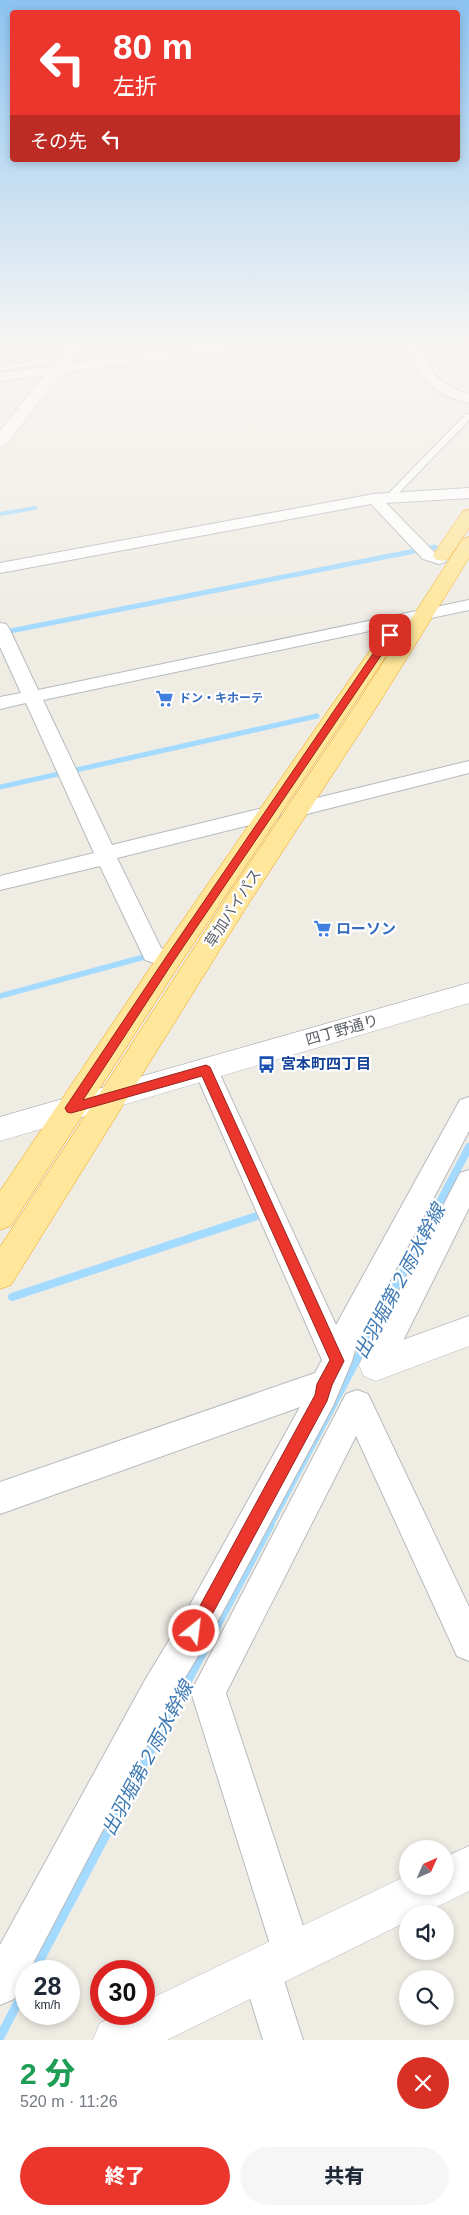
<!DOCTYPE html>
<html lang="ja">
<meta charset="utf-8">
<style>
body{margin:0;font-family:Helvetica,"Noto Sans JP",sans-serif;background:#f6f6f7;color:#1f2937;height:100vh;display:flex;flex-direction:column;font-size:19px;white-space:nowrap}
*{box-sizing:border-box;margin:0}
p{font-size:16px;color:#747a83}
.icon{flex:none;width:28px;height:28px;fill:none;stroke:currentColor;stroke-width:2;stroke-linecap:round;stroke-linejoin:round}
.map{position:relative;height:2040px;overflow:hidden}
.panel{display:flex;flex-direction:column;background:#fff;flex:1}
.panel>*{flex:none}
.top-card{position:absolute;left:10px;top:10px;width:450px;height:152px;border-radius:5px;box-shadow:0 2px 8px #0003;background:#eb362d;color:#fff;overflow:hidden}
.needle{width:32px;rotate:45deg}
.buttons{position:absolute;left:399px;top:1840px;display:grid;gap:10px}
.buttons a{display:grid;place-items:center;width:55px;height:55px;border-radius:50%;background:#fff;box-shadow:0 2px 8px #0003;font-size:25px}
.speed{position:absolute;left:15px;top:1960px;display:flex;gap:10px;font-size:25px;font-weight:700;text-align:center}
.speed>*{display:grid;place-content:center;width:65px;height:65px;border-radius:50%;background:#fff;box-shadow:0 2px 8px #0003;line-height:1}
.speed small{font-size:12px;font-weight:400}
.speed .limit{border:8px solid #d22;background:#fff;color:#111}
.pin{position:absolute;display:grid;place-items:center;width:42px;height:42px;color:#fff;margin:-21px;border-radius:10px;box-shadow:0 2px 8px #0006}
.me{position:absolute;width:55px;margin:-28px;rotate:29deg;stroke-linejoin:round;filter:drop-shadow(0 0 4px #0008)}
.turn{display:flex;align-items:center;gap:18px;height:105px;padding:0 20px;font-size:22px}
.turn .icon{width:65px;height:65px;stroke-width:2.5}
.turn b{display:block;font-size:35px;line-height:42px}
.then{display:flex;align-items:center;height:48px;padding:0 20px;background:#0003;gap:10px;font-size:19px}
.round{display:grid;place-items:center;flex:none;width:52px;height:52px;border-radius:26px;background:#f6f6f7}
.overview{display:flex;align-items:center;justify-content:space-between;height:85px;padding:0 20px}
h1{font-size:30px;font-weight:800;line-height:38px;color:#1e9e55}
.primary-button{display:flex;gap:10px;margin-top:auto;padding:10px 20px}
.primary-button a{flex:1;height:58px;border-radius:30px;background:#eb362d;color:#fff;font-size:20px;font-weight:800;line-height:58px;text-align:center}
.primary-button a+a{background:#f6f6f7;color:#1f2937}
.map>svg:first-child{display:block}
</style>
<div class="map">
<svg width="469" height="2040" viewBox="0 0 469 2040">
<rect width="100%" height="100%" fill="#efece4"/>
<path fill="#dfdbd2" d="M0 343H63L50 364 0 372Z"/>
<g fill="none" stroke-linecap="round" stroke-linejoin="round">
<path stroke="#a3daff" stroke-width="4" d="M0 514 35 508"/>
<path stroke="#a3daff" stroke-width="5" d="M0 633 435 547
M0 787 317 716"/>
<path stroke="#a3daff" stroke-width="5.5" d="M0 996 144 957"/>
<path stroke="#a3daff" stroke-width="8" d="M12 1297 260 1215
M269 1526 469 1147"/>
<path stroke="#a3daff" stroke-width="9" d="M34 1971 270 1525
M0 2037 26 1987"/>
<defs>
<path id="service" d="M65 356 68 358 67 359 0 371V367Z
M466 414H469V420L393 499H387V495Z"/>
<path id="minor" d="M229 343H261L255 347 0 381V373Z
M404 343H416C434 374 433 382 469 394V403C427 393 423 378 404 343Z
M469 488V498L386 503 435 553 445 556 447 559 445 562 439 564 423 559 371 504 0 573V563L374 494Z
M469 600V610L43 700 112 845 271 806 278 808 281 813 278 818 117 858 161 948 177 954 180 960 177 966 169 968 145 960 100 866 0 890V876L94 853 26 703 0 709V697L21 693 0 647V623L6 624 9 628 38 690Z
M469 761V773L299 816 292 814 289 809 292 804Z
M206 1060 215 1063 218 1070 336 1325 460 1100 469 1097V1131L357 1343 352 1361 333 1406 206 1643 169 1704 29 1971H26V1976L14 1999 0 2005V1945L145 1680 182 1619 300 1407 0 1514V1482L315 1373 322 1360 194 1070 197 1063Z
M469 1170V1208L386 1375 376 1379 366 1375 361 1365 366 1355 460 1173Z
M357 1390 368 1394 469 1607V1661L457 1656 356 1436 226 1693 312 1953 306 1967 292 1973 280 1968 303 2040H263L241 1969 247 1955 261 1949 273 1954 191 1692 346 1394Z"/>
<path id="tertiary" d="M70 343H84L6 445 0 447V431Z
M469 983V1003L0 1141V1117Z
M469 1316V1346L376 1381 364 1376 359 1365 364 1354Z
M469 1846V1891L423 1914H408V1921L167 2040H93L100 2023 120 2014H144V2002L408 1875V1886H445V1857Z"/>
<path id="trunk" d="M469 510V528L451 555 449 559 442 561 435 559 433 555 463 511Z
M469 537V558L379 703 249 903 11 1285 0 1289V1247L231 891 357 703 460 543 463 539Z
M382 641 389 643 392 647 178 967 11 1226 0 1230V1191L160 953 375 643Z"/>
</defs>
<use href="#service" stroke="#b6babe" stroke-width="2"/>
<use href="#minor" stroke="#b6babe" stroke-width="2"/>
<use href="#tertiary" stroke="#b6babe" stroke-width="1"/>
<use href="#trunk" stroke="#f2a000" stroke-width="1"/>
<use href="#service" fill="#fff" fill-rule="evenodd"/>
<use href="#minor" fill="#fff" fill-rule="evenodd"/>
<use href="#tertiary" fill="#fff" fill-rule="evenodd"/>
<use href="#trunk" fill="#fee69a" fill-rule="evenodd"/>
</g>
<linearGradient id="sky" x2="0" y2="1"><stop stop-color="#8cc3f1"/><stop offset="0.55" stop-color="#f8f6f3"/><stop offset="1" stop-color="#f8f6f3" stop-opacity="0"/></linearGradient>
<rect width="469" height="628" fill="url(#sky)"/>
<path fill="#eb362d" stroke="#99231d" d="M390 632 395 635 173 962 83 1100 206 1065 210 1067 344 1361 332 1385 327 1401 200 1637 194 1639 189 1637 186 1631 189 1626 315 1395 317 1384 330 1360 202 1076 71 1113 67 1112 65 1108 166 957 387 633Z"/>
<defs>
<symbol id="supermarket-bare" viewBox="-9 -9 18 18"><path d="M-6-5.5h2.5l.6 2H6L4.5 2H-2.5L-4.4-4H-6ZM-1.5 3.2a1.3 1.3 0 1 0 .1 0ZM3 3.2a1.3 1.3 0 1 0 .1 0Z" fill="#3f7fe0" stroke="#fff" stroke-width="2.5" paint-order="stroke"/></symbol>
<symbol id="bus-bare" viewBox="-9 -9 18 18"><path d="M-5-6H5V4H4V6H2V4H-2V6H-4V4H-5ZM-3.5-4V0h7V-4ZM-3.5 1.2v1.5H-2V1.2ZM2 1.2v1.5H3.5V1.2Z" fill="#1a4fb4" stroke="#fff" stroke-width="2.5" paint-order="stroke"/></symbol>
</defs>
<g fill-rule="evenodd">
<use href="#supermarket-bare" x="152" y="686" width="25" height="25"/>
<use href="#supermarket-bare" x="310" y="916" width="25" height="25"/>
<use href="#bus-bare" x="254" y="1052" width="25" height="25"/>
</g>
<g text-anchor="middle" stroke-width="4.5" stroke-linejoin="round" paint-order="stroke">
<g font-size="12" font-weight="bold" fill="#366cbe" stroke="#fff" text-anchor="start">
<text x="179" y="702">ドン・キホーテ</text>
</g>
<g font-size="15" fill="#5c6065" stroke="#fff">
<text transform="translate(233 908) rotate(-57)" y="5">草加バイパス</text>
<text transform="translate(342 1030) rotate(-16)" y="5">四丁野通り</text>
</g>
<g font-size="15" font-weight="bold" fill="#366cbe" stroke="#fff" text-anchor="start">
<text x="336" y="934">ローソン</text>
</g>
<g font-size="15" font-weight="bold" fill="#164399" stroke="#fff" text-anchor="start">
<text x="281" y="1069">宮本町四丁目</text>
</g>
<g font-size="19" font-style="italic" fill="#3e7ab3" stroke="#fff">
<text transform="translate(399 1281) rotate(-62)" y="7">出羽堀第２雨水幹線</text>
<text transform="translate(147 1758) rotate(-62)" y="7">出羽堀第２雨水幹線</text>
</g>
</g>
</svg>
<div class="buttons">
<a><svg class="needle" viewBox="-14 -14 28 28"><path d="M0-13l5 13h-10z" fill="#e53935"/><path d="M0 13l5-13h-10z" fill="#747a83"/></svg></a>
<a><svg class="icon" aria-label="sound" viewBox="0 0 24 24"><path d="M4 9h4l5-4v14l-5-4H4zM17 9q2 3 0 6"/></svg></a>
<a><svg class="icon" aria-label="search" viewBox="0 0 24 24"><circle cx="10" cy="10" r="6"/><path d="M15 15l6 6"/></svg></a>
</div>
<div class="speed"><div>28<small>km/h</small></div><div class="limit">30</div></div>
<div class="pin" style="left:390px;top:635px;background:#d93025"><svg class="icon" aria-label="arrive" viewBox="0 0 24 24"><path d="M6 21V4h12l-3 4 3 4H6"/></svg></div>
<svg class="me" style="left:194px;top:1631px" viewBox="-20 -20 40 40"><circle r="17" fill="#eb362d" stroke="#fff" stroke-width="3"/><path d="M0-11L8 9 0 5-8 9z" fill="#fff"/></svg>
<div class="top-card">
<div class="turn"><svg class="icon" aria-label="left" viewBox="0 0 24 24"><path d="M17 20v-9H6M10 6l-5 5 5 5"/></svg><div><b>80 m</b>左折</div></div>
<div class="then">その先<svg class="icon" aria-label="left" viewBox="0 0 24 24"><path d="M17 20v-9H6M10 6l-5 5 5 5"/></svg></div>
</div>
</div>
<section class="panel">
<div class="overview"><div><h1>2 分</h1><p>520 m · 11:26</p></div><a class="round" style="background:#d93025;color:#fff"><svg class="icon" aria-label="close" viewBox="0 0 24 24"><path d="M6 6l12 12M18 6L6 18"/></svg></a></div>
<div class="primary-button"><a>終了</a><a>共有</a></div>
</section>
